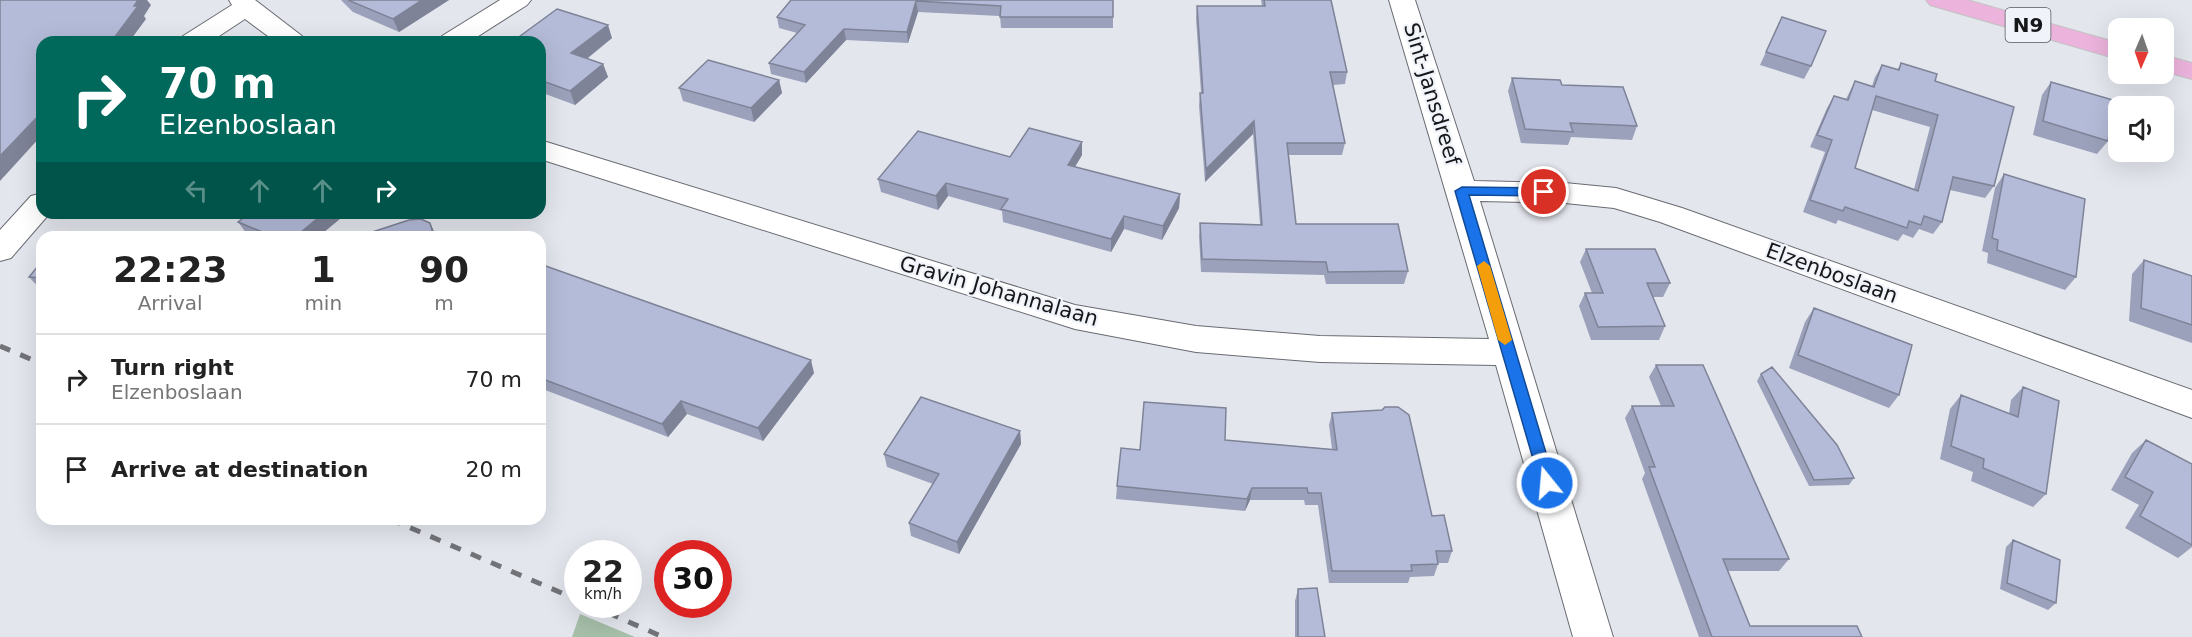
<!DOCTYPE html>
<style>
body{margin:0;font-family:"DejaVu Sans",sans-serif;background:#f6f6f6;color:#222;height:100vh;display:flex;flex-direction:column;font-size:22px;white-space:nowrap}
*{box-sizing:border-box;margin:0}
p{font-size:20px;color:#767676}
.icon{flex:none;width:33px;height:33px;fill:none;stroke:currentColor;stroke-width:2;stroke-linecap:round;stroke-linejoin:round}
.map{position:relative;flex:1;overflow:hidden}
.side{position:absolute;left:36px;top:231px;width:510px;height:294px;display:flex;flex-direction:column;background:#fff;border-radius:18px;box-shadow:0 6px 24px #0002}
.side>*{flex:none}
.hud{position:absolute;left:36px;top:36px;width:510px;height:183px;border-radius:18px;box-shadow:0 6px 24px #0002;background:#00695c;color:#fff;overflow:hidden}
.needle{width:39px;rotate:182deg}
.fabs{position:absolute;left:2108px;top:18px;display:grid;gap:12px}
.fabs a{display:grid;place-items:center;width:66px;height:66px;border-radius:12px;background:#fff;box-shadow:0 6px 24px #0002;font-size:30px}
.speed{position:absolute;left:564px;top:540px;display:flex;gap:12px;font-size:30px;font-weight:700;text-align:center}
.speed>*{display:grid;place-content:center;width:78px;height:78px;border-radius:50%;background:#fff;box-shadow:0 6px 24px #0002;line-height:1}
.speed small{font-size:15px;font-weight:400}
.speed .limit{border:9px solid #d22;background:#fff;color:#111}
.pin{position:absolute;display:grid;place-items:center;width:51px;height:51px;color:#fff;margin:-26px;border:3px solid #fff;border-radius:50%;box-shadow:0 2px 6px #0007}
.me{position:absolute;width:66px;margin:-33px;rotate:343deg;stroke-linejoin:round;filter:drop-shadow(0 0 4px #0008)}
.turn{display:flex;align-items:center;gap:21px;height:126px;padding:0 24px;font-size:27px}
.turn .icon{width:78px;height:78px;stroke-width:2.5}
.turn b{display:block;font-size:42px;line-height:51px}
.lanes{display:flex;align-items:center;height:57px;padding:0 24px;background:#0003;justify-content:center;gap:30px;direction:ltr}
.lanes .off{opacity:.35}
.eta{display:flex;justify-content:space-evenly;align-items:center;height:102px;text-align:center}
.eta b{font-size:36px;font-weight:800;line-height:42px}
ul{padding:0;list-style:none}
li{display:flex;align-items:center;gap:18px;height:90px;padding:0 24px;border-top:2px solid #e0e0e0}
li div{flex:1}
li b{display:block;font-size:22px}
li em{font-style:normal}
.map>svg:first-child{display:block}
</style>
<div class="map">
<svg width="2192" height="637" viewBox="0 0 2192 637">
<rect width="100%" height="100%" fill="#e4e6ee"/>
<path fill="#a7c0aa" d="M580 614 635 637H572Z"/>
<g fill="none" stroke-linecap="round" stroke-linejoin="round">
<defs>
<path id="minor" d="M229 0H255L302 36 306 42H276L245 19 210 42H179L183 36 232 5Z
M500 0H531L527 5 469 42H438L442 36Z
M1389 0H1415L1474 181 1565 183 1616 188 1682 208 2192 390V418L1660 222 1614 208 1565 203 1480 201 1613 637H1573L1496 365 1320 362 1196 352 1075 329 540 159V140L1075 305 1196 326 1320 336 1489 339Z
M42 193V213H50L11 258 0 261V230L31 196Z"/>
<path id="major" d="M1926 0H1967L2118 43V59L1930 5Z
M2163 55 2192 63V79L2163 71Z"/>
</defs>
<use href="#minor" stroke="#696b72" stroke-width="2"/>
<use href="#major" stroke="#c2c3c3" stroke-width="2"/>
<use href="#minor" fill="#fff" fill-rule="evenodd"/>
<use href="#major" fill="#ecb3dc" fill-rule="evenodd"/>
<path stroke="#727378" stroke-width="5" stroke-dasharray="11 11" stroke-linecap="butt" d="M0 346 42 364
M390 519 578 600
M588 604 663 637"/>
</g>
<path fill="#9ba1ba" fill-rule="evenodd" d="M341 0H449L399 32 353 12Z
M791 0H1113V28H1001L1000 16 918 12 908 43 846 40 806 83 771 74 769 63 797 33 779 28 777 17Z
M1261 0H1331L1347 72 1345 84 1333 85 1345 143 1342 155H1289L1296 224 1408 271 1404 284H1326L1324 275 1201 272 1199 236 1200 223 1260 224 1253 134 1205 182 1199 106 1200 93H1201L1196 18 1197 6H1262Z
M1782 17 1811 66 1804 79 1760 65Z
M612 38 587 59 603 64 608 77 575 105 540 92V42Z
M1901 63 1935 81 1994 186 1985 198 1950 190 1942 222 1933 234 1919 229 1913 238 1903 234 1898 241 1838 220 1836 224 1803 212 1825 152 1810 147 1827 108 1834 96 1846 99 1855 81 1872 86 1875 77 1882 65 1897 70ZM1872 110 1930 127 1914 189 1855 168Z
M1512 78 1562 85 1637 126 1632 140 1571 137 1568 145 1521 143 1508 91Z
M779 80 782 93 754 122 683 101 679 88Z
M2051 82 2108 141 2097 154 2033 135 2042 95Z
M1082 155 1075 167 1180 194 1179 208 1162 240 1124 229 1111 252 1003 222 1002 211 948 196 938 210 881 192 878 179 1010 157Z
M2004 174 2076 277 2065 290 1987 263 1988 253 1982 251 1995 188Z
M347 213 318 237H253L247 234 238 222Z
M1586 249 1670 283 1663 297H1653L1665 326 1659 340H1591L1579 306 1585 293H1592L1580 262Z
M2144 260 2192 276V343L2129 321 2132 274Z
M42 261V291L29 277Z
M540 264 814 373 763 441 687 414 668 437 540 388Z
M1814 308 1899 395 1889 408 1789 368 1805 322Z
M1656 365 1789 559 1779 571H1728L1750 626 1862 637H1699L1642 479 1645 473 1625 418 1632 406H1661L1649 377Z
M1761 374 1854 478 1849 485 1809 486 1757 381Z
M2023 387 2046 494 2033 507 1971 481 1973 472 1940 459 1950 409 1961 395 2009 414 2011 400Z
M1332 413 1432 516 1452 551 1448 563H1438V564L1434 576 1410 577 1408 583H1329L1318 505H1305L1304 500H1250L1245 511 1116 499 1117 486 1225 440 1332 449 1329 425Z
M1020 431 1021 444 959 554 911 536 909 523 933 484 887 467 884 454Z
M2146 440 2192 464V547L2178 558 2125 528 2139 505 2111 490 2132 453Z
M2013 540 2056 603 2048 610 2000 589 2006 547Z
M1298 589 1325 637H1295V601Z"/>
<path fill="#7e8397" d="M138 0H147L151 5 144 16 146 19 129 42H117L114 38Z
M422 0H449L399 32 393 19Z
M916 1 918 12 908 43 907 32Z
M608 25 612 38 576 67 571 53Z
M844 29 846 40 806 83 804 72Z
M603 64 608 77 575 105 570 91Z
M779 80 782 93 754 122 751 108Z
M42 112V135L0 181V156Z
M1254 121 1253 134 1205 182 1206 169Z
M1082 142V155L1068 178V165Z
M946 183 948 196 938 210 936 196Z
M1180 194 1179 208 1162 240 1163 226Z
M324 213H347L318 237H295Z
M1124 216V229L1111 252V239Z
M430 223 437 237H434Z
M811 360 814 373 763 441 758 428Z
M681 401 687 414 668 437 662 424Z
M1020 431 1021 444 959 554 957 542Z
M1252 488 1250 500 1245 511 1247 499Z"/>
<path fill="#b4bbd8" stroke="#7e8397" stroke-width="1.5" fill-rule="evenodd" d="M0 0H138L134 6H138L114 38H111L107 42H42V112L0 156Z
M348 0H422L393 19Z
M791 0H1113V17H1000L1001 6 916 1 907 32 844 29 804 72 769 63 805 25 777 17Z
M1264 0H1331L1347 72H1330L1345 143H1287L1296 224H1398L1408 271 1328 272 1326 262 1202 259 1200 223 1262 225 1254 121 1206 169 1200 93H1203L1197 6H1265Z
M557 9 608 25 571 53 603 64 570 91 540 80V42H512Z
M1782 17 1826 31 1811 66 1766 52Z
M708 60 779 80 751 108 679 88Z
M1901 63 1937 74 1935 81 2014 107 1994 186 1953 177 1942 222 1924 216 1921 225 1909 221 1907 228 1845 207 1843 211 1810 200 1832 140 1817 135 1834 96 1848 100 1855 81 1874 87 1882 65 1899 70ZM1876 96 1938 115 1918 191 1855 168Z
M1512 78 1560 80 1562 85 1623 87 1637 126 1570 123 1573 132 1525 129Z
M2051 82 2113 100 2108 141 2043 121Z
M1029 128 1082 142 1068 165 1180 194 1163 226 1124 216 1111 239 1001 209 1008 199 946 183 936 196 878 179 918 131 1010 157Z
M2004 174 2085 199 2076 277 1997 250 1998 240 1992 238Z
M250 213H324L295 237H274L238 222Z
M421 219 430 223 434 237H357L409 220Z
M1586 249H1655L1670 283H1647L1665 326 1598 327 1585 293H1603Z
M2144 260 2192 276V325L2141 308Z
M42 261V278L29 277Z
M540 264 811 360 758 428 681 401 662 424 540 378Z
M1814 308 1912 345 1899 395 1798 355Z
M1656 365H1703L1789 559H1723L1750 626H1857L1862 637H1712L1649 467H1655L1632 406H1674Z
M1772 367 1837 445 1854 478 1814 480 1761 374Z
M2023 387 2059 401 2046 494 1983 468 1984 459 1951 446 1961 395 2018 417Z
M921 397 1020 431 957 542 909 523 939 474 884 454Z
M1144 402 1226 408 1225 440 1337 450 1332 413 1382 410 1385 407H1398L1409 415 1432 516 1444 515 1452 551H1436L1438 564 1411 565 1412 571H1332L1321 493H1308L1307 488H1252L1247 499 1117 486 1121 448 1140 450Z
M2146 440 2192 464V545L2140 516 2153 492 2125 477Z
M2013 540 2060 560 2056 603 2007 583Z
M1317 588 1325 637H1298V589Z"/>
<path fill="#1a73e8" stroke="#114b97" stroke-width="1.5" d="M1462 187 1544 188 1550 192 1544 196 1469 195 1555 483 1553 487 1547 489 1542 487 1540 483 1455 191Z"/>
<path fill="#f59e0b" d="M1484 261 1490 266 1512 340 1505 345 1498 340 1477 266Z"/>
<g text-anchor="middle" stroke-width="4.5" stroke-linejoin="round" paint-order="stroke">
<rect fill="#f1f3fb" stroke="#58595d" stroke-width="1.5" x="2005.5" y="8" width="45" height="34" rx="4.5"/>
<g font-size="20" font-weight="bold" fill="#161719">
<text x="2028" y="32">N9</text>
</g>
<g font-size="21" fill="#161719" stroke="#f1f3fb">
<text transform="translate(1432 94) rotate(73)" y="7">Sint-Jansdreef</text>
<text transform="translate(1832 273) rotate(20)" y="7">Elzenboslaan</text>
<text transform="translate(999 291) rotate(16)" y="7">Gravin Johannalaan</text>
</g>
</g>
</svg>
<div class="fabs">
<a><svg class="needle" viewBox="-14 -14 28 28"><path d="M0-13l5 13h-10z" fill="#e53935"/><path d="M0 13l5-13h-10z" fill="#767676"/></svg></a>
<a><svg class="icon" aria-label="sound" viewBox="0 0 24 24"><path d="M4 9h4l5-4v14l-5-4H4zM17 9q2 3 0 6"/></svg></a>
</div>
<div class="speed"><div>22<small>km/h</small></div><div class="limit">30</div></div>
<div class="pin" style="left:1544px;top:192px;background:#d93025"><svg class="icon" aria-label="arrive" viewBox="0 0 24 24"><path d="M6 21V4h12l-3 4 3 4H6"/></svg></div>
<svg class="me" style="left:1547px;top:483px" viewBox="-20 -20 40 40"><circle r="17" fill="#1a73e8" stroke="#fff" stroke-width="3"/><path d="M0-11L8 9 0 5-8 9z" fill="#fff"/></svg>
<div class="hud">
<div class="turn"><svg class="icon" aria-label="right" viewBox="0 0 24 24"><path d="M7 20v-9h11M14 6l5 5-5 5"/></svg><div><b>70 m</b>Elzenboslaan</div></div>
<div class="lanes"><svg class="icon off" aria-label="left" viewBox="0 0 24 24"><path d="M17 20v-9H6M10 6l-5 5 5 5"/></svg><svg class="icon off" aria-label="ahead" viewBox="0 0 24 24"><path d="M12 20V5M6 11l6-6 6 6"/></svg><svg class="icon off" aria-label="ahead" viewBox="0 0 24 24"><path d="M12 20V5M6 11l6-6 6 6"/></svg><svg class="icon" aria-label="right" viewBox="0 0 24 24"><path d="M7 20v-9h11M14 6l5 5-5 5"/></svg></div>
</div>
<section class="side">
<div class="eta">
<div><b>22:23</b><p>Arrival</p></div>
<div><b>1</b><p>min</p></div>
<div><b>90</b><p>m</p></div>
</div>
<ul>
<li><svg class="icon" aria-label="right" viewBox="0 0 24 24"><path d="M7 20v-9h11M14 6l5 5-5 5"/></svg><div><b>Turn right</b><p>Elzenboslaan</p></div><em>70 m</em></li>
<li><svg class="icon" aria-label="arrive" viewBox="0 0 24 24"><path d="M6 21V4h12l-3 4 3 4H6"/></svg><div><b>Arrive at destination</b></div><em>20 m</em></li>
</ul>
</section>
</div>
